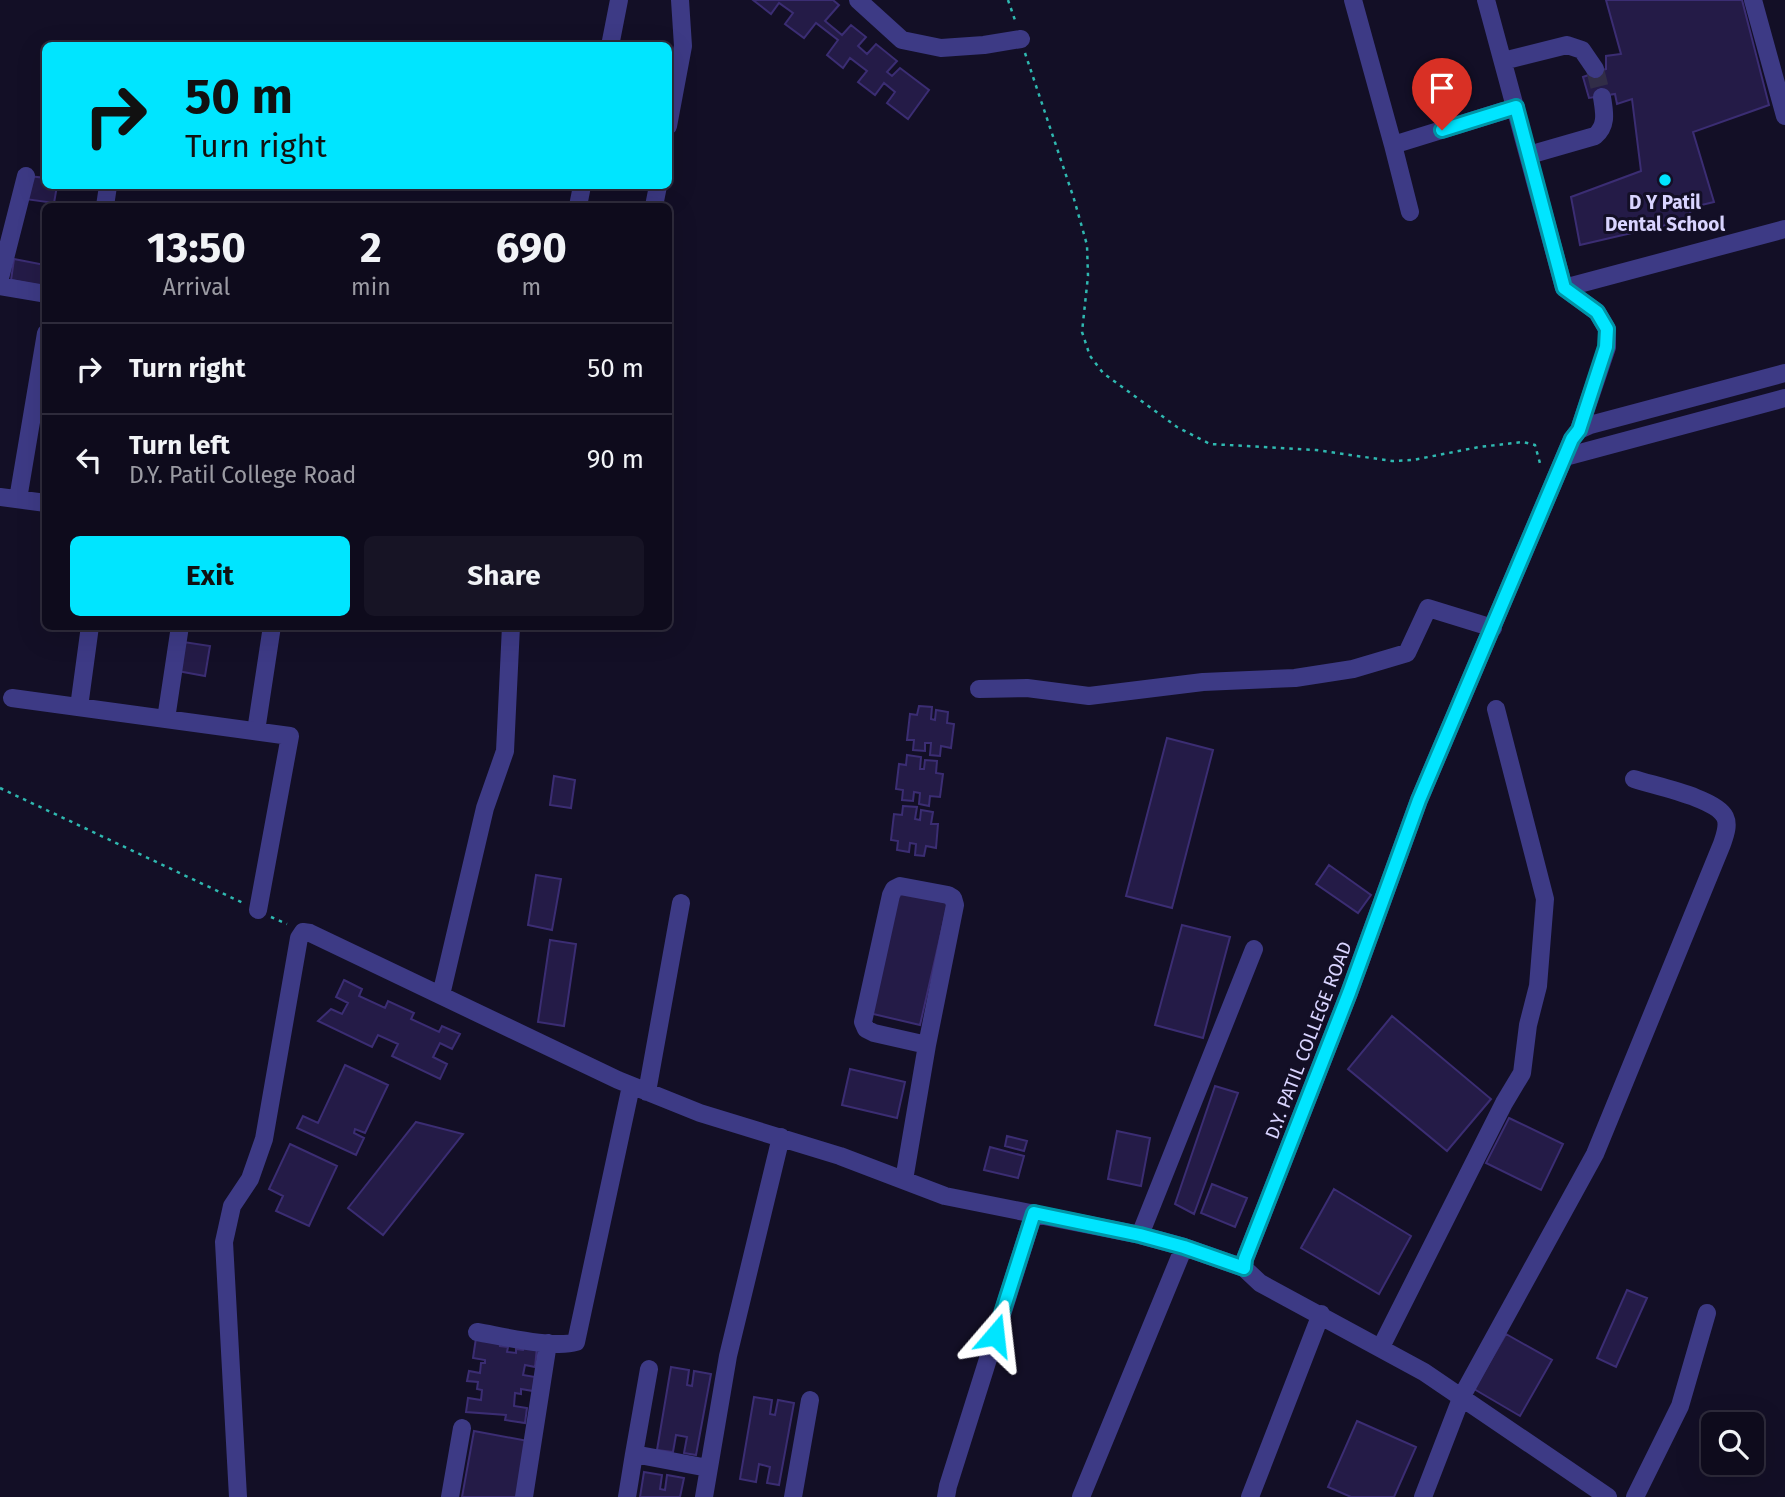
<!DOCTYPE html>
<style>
body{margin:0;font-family:"Fira Sans",sans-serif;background:#171425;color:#f1f3f6;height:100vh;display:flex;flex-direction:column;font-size:26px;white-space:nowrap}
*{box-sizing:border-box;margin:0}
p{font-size:23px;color:#9b9ba3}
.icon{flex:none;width:38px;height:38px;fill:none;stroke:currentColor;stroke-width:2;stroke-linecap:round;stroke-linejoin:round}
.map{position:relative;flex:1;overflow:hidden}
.panel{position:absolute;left:42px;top:203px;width:630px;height:427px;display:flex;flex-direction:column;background:#0e0b1c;border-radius:10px;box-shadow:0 7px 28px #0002,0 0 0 2px #2e2b3b}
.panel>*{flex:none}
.top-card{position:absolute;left:42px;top:42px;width:630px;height:147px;border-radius:10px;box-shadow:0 7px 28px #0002,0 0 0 2px #2e2b3b;background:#00e5ff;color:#111;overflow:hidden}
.controls{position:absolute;left:1701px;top:1412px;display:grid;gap:14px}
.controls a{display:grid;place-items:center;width:63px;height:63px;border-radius:10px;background:#0e0b1c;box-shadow:0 7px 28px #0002,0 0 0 2px #2e2b3b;font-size:35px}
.pin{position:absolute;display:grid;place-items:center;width:60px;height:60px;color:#fff;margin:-72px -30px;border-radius:50% 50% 50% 0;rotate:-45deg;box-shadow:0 0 7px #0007}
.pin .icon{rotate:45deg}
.me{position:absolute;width:77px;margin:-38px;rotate:17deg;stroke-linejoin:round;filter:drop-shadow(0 0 5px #0008)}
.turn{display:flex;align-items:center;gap:24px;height:147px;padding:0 28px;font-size:32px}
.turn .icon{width:91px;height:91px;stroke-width:2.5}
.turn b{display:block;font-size:49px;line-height:60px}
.eta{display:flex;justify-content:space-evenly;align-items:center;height:119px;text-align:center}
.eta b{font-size:42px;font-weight:700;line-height:49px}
.action{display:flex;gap:14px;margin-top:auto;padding:14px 28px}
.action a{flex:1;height:80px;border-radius:10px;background:#00e5ff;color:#111;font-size:28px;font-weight:700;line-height:80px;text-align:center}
.action a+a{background:#171425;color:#f1f3f6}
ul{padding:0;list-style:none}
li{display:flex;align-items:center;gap:21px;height:91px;padding:0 28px;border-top:2px solid #2e2b3b}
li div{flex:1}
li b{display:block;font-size:26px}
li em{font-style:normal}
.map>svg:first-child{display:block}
</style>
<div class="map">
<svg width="1785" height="1497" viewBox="0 0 1785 1497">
<rect width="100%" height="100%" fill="#130f26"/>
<path fill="#241b47" stroke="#3b2d73" stroke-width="2" d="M753 0H833L839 5 825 21 842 35 851 25 866 37 858 46 867 54 876 44 897 61 887 72 892 76 900 68 929 90 908 119 887 103 895 92 884 83 875 95 858 82 867 71 850 58 843 68 827 55 838 40 816 23 804 38 785 24 793 13 779 3 771 14Z
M1606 0H1742L1769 105 1693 132 1714 202 1689 208 1692 219 1580 245 1571 197 1641 171 1632 99 1617 104 1615 94 1589 98 1583 77 1606 69V56L1621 54Z
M28 176 46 178V186H57L54 203 25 199Z
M14 259 45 265 42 286 11 280Z
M177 641 210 646 205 676 172 670Z
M919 706 932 707 931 719 935 720 936 710 948 712 947 723 954 724 951 748 941 746 940 756 930 755 931 743H925V751L913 750 914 740H907L910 714 917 715Z
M1167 738 1213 750 1172 908 1126 896Z
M907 755 921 757 920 769H924L925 760 937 761 936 773 943 774 940 797 930 796 929 806 919 804 920 793 914 792 913 801 902 800 903 790 896 789 899 764 906 765Z
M554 776 575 780 571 808 550 805Z
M903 806 917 807 915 819 920 820 921 810 933 812 931 824H938L936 848 926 846 924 856 915 855 916 844 910 843 909 852 897 850 898 841 891 840 894 814 902 815Z
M1329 865 1371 895 1358 913 1316 884Z
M536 875 561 879 552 930 528 925Z
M897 891 948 903 920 1025 869 1013Z
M1182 925 1230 937 1203 1038 1155 1025Z
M550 940 576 944 564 1026 538 1022Z
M344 980 362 989 359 996 385 1008 388 1001 414 1013 411 1019 439 1032 442 1026 460 1034 452 1049 440 1043 433 1057 447 1064 440 1079 392 1056 398 1044 378 1035 372 1047 318 1021 331 1009 342 1014 348 1003 336 997Z
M1392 1016 1491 1099 1447 1151 1348 1069Z
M345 1065 388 1085 365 1133 355 1129 354 1133 364 1138 356 1155 297 1128 303 1116 318 1123Z
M850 1069 905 1082 897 1118 842 1105Z
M1215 1086 1238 1093 1194 1214 1175 1204Z
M1509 1118 1563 1144 1541 1190 1486 1163Z
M416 1122 463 1134 383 1235 348 1208Z
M1117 1131 1150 1138 1141 1186 1108 1179Z
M1007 1136 1027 1141 1024 1151 1005 1146Z
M290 1144 337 1166 309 1226 276 1211 283 1196 269 1189Z
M990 1147 1024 1156 1018 1178 984 1170Z
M1212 1184 1247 1198 1235 1227 1201 1213Z
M1334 1189 1411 1236 1379 1294 1301 1248Z
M1627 1290 1647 1298 1616 1367 1597 1358Z
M1506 1334 1552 1360 1520 1416 1474 1389Z
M476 1338 500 1342V1346L508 1347 507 1352 516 1353V1349L523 1350 524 1346 537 1347 535 1367 525 1365 523 1375 535 1377 533 1391 521 1389V1394L515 1393 514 1406 527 1408 525 1423 505 1420 506 1415 466 1412 468 1398 481 1400 482 1390 477 1389 478 1382 467 1381 469 1371 480 1373 481 1363H485V1360L473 1358Z
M671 1367 689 1370 687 1385 692 1386 694 1371 711 1374 696 1455 684 1453 687 1437 676 1435 673 1452 657 1450Z
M754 1397 772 1400 770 1414 775 1415 778 1400 794 1403 779 1485 767 1483 770 1467 759 1464 756 1482 740 1479Z
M1357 1421 1416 1447 1394 1497H1351L1328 1487Z
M474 1431 528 1441 517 1497H462Z
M644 1472 662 1475 660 1489 665 1490 667 1475 684 1478 680 1497H640Z"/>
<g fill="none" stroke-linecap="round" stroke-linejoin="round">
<path stroke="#312d47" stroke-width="18" stroke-dasharray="18 9" stroke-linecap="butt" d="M1595 69 1602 97"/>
<path stroke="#2fb8b0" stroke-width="2.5" stroke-dasharray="3.5 5" stroke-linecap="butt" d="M1008 0 1016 23
M1025 53 1074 199 1087 245 1088 276 1082 332 1090 356 1103 373 1177 427 1210 444 1316 450 1392 461 1413 460 1479 447 1523 442 1535 445 1541 467
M0 788 243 903
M271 917 287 924"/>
<path stroke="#3d3a85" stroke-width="18" d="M858 0 902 40 941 48 984 45 1021 39
M1353 0 1393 145 1516 107
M1486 0 1564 288 1597 312 1607 329V347L1579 430 1572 439 1419 800 1349 993 1245 1259 1244 1268 1260 1283 1424 1372 1608 1497
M1753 0 1785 116
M610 46 619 0
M1503 61 1567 45 1582 50 1595 69
M668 126 683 46 680 0
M1393 145 1410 212
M1529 155 1595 136C1608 125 1604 111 1602 97
M105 206 108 186
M578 206 582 186
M654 206 658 186
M0 278 26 176
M0 286 46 294
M1564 288 1785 229
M1579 430 1590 425 1785 373
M1565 457 1785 398
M0 497 46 503
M18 499 46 333
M979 689 1027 688 1089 696 1203 682 1295 678 1353 669 1407 653 1428 608 1493 628
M12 698 290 736 258 910
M79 707 90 626
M166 719 180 626
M256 731 272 626
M441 995 485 808 505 751 511 626
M647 1092 681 903
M904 1180 927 1045 955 905 953 898 948 895 900 886 894 889 891 895 863 1022 866 1029 874 1033 927 1045
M1140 1235 1254 949
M477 1332C501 1336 554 1349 576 1342L631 1086
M1381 1347 1504 1103 1522 1073 1528 1025 1538 986 1545 899 1496 709
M649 1369 634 1454 708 1468
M238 1497 224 1242 232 1206 250 1179 264 1139 299 938 303 932 310 933 618 1080 700 1113 840 1156 945 1196 1140 1235 1184 1247 1244 1268
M450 1497 462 1428
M524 1497 548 1343
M627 1497 634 1454
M704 1497 728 1356 781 1137
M793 1497 810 1400
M946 1497 948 1486 1034 1213
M1081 1497 1184 1247
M1250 1497 1321 1314
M1423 1497 1462 1396 1595 1154 1722 844C1725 835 1729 825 1725 817 1716 798 1655 786 1634 779
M1635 1497 1680 1406 1707 1313"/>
</g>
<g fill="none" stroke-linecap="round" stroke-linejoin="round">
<defs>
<path id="route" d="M995 1335 1034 1213 1140 1235 1184 1247 1244 1268 1245 1259 1349 993 1419 800 1572 439 1579 430 1606 347 1607 329 1597 312 1564 288 1516 107 1442 130"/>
</defs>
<use href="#route" stroke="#0095a6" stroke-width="18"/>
<use href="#route" stroke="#00e5ff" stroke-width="12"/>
</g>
<circle fill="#00e5ff" stroke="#130f26" stroke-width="2.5" cx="1665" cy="180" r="7"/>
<g text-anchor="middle" stroke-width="6" stroke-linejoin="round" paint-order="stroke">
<g font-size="19" font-weight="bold" fill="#d9d4ff" stroke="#130f26">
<text x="1665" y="209">D Y Patil<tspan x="1665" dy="22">Dental School</tspan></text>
</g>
<g font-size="19" fill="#d9d4ff" stroke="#130f26">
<text transform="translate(1308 1040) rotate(-69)" y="7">D.Y. PATIL COLLEGE ROAD</text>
</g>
</g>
</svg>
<div class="controls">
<a><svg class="icon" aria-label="search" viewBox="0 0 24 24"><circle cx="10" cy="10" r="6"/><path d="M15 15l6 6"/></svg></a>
</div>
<div class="pin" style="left:1442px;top:130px;background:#d93025"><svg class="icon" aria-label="arrive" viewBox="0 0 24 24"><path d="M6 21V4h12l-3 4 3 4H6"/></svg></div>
<svg class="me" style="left:995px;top:1335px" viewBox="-20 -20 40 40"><path d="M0-17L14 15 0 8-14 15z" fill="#00e5ff" stroke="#fff" stroke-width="4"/></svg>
<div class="top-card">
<div class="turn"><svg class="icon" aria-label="right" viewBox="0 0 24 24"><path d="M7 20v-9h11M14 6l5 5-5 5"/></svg><div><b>50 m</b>Turn right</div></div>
</div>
<section class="panel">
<div class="eta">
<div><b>13:50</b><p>Arrival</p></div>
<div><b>2</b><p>min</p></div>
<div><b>690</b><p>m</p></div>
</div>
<ul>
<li><svg class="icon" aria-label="right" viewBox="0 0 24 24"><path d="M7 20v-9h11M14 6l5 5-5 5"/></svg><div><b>Turn right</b></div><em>50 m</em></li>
<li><svg class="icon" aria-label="left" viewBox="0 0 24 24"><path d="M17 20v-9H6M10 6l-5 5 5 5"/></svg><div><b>Turn left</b><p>D.Y. Patil College Road</p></div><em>90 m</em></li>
</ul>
<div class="action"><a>Exit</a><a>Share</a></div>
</section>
</div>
